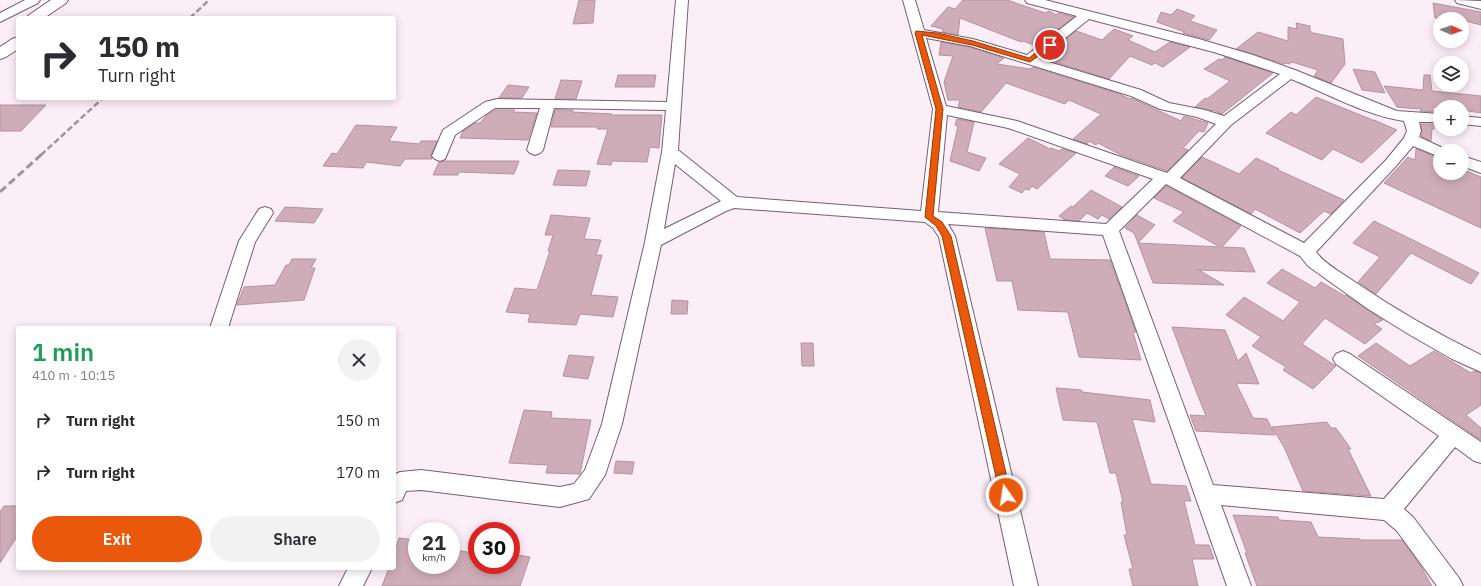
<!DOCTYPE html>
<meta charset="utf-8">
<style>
body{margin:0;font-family:"IBM Plex Sans",sans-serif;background:#f2f2f3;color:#2b2b33;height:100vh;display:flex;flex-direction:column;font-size:15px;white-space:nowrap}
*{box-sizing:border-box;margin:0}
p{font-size:13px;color:#7c7c81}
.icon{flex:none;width:22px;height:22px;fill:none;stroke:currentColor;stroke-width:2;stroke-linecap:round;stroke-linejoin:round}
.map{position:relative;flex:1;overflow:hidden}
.panel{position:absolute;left:16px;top:326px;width:380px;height:244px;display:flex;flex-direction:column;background:#fff;border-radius:4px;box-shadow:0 2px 10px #0003}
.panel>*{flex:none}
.hud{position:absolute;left:16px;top:16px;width:380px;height:84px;border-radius:4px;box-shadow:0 2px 10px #0003;background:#fff;color:#2b2b33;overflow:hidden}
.needle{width:26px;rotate:92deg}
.buttons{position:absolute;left:1433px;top:12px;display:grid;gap:8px}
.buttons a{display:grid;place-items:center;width:36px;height:36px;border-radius:50%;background:#fff;box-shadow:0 2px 10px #0003;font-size:20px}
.speed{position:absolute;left:408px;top:522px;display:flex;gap:8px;font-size:20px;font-weight:700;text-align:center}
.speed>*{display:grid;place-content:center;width:52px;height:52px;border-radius:50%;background:#fff;box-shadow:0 2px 10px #0003;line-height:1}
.speed small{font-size:10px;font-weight:400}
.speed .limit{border:6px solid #d22;background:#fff;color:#111}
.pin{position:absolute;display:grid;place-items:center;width:34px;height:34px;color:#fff;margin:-17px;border:2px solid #fff;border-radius:50%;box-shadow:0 1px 4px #0007}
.me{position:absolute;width:44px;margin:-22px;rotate:347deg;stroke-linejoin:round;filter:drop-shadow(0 0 3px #0008)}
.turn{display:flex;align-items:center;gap:14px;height:84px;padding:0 16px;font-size:18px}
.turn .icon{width:52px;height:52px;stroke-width:2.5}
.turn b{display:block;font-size:28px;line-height:34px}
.round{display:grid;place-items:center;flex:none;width:42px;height:42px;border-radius:21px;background:#f2f2f3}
.headline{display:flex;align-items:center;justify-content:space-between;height:68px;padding:0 16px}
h1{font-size:24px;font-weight:600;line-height:30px;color:#1e9e55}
.cta{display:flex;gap:8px;margin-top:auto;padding:8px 16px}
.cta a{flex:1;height:46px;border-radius:24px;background:#ea580c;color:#fff;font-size:16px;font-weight:600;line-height:46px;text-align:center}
.cta a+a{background:#f2f2f3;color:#2b2b33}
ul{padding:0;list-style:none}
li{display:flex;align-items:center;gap:12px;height:52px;padding:0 16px}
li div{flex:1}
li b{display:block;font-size:15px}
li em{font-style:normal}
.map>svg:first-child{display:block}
</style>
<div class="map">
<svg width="1481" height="586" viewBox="0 0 1481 586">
<rect width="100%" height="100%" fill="#fbeef7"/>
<path fill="#cfadb8" stroke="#b5919d" d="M579 0H595L593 23 573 24Z
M963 0H1007L1045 13 1049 11 1056 15 1058 13 1074 17 1037 46 1023 41 1021 42 960 18 958 35 942 32 943 29 931 26 948 7 955 9Z
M1433 3 1481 12V25L1462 20V19L1435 18Z
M1177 9 1195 16 1190 21 1217 30 1209 40 1183 33 1185 32 1157 22 1161 12 1171 15Z
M1296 23 1310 26V31L1313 33 1343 39 1345 64 1331 83 1314 76 1318 70 1292 62 1289 64 1286 63 1284 64 1236 49 1258 32 1288 41V27L1297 29Z
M1114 29 1133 36 1128 40 1155 52 1170 42 1190 47 1163 67 1155 63 1152 65 1130 56 1109 79 1045 59 1046 55 1076 31 1102 40Z
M941 42 970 47 1004 58 997 64 1030 69 1033 67 1117 93 1130 99 1131 98 1181 121 1184 116 1208 123 1204 132 1199 131 1183 148 1188 150 1167 171 1121 155 1098 143 1096 145 1089 141 1087 144 1073 139 1101 114 1069 100 1065 104 1006 83 981 112 958 107 960 100H948L944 82 953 56 939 55Z
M1225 57 1273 73 1222 114 1213 110 1212 111 1195 107 1205 98 1207 99 1230 81 1204 69 1219 59 1222 60Z
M1353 69 1375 72 1385 93 1362 90Z
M618 75H656L654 87H615Z
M1424 75H1430L1432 91 1481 96V113L1462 110V107H1433V112L1420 111 1421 107 1418 109 1397 107 1384 86 1423 90Z
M561 80 582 81 576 99H555Z
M508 85 529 87 522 98H499Z
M1316 97 1375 121 1374 120 1397 130 1362 163 1333 149 1322 160 1266 133 1291 112 1296 115Z
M0 105H46L21 131H0Z
M495 110H515L513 112 537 113 528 140 460 138 463 131 475 123H480L486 116Z
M555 110H573L572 112 612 114 611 115H662L659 148 650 147 647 162 612 161 611 165 597 164 608 129H597L598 127H551Z
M957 119 974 122 967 152 986 158 979 171 950 161 958 126 955 125Z
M1421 124H1434V129H1432L1431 141 1421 136 1422 131Z
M356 125 397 127 389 141 419 144 421 141H437L431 155 432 159H405L400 166 366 162 363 168 323 166 332 153 337 154Z
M1028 138 1050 149 1051 148 1059 151 1062 149 1076 153 1037 189 1032 186 1029 190 1025 189 1022 193 1009 187 1020 174 999 164Z
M1416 149 1440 158V173H1462V169L1481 177V228L1384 183 1408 157 1415 160Z
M1202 157 1239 174 1256 158 1279 169 1278 170 1344 200 1331 214 1324 211 1300 233 1255 209 1251 214 1182 178Z
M445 161H519L514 174 459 172 458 175H433L439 162Z
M1114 167 1139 176 1128 186 1105 176Z
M558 170 590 171 586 186 553 185Z
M1166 186 1241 226 1222 247 1244 248 1255 272 1199 270 1224 285 1153 283 1138 243 1220 247 1173 221 1184 212 1154 198Z
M1091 190 1122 207 1109 219 1102 215 1098 219 1087 213 1079 221 1065 220 1059 216 1071 206 1073 207Z
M285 207 323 209 314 223 275 221Z
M551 215 590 218 584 239 601 240 596 255H602L591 295 618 297 613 317 580 314 576 325 528 322 530 314 506 312 515 288 537 290 550 251H548L553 235H545Z
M1137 215 1155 225 1138 243 1134 233 1125 228Z
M1374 221 1431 249 1479 273 1471 284 1411 253 1376 294 1358 282 1380 257 1353 243Z
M985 228 1044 232 1050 259 1110 260 1136 332H1133L1141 360 1079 357 1068 312 1018 310 1012 281H997Z
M292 259H316L311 268H315L304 300 237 305 244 287 275 285 286 265H289Z
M1282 269 1315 288 1321 282 1345 296 1346 295 1383 320 1374 324 1382 329 1365 344 1325 318 1302 344 1336 366 1313 389 1283 370 1286 367 1252 346 1261 337 1226 315 1244 297 1283 321 1300 302 1267 283Z
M672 300 688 301 687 314H671Z
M1172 327 1225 330 1238 361 1246 353 1259 384 1236 383 1253 418 1267 419 1275 435 1196 431 1190 415 1206 416 1196 391Z
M801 343H813L814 366H802Z
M1376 343 1410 366 1434 351 1471 373 1474 371 1481 373V405L1466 415 1481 428V440L1358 356Z
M569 355 594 357 588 379 563 376Z
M1056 388 1081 390 1082 392 1150 400 1155 422 1132 419 1151 484 1186 486 1191 501H1184L1195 545H1209L1214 559H1192L1198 586H1133L1129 569H1133L1124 535H1127L1121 502H1123L1116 473H1110L1097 422 1063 420Z
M524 410 552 412 551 418 591 420 580 474 546 473 548 465 509 463Z
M1327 422 1331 428H1336L1351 449H1348L1371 496 1303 491 1284 447 1272 427Z
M616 461 634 462 632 474 614 473Z
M4 506H18V535L0 563V512Z
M1233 515 1278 517 1279 520 1311 522 1318 537 1360 539 1361 540H1402L1420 565 1432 586H1257L1245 553H1247Z
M399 538 417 540V565H451V549L477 554V565H511V554L530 557 520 586H382L389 568H394V553Z"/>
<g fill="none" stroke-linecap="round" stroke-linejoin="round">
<defs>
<path id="minor" d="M25 0H40L38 3 0 22V13Z
M676 0H688L678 150 737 197 921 211 933 109 903 0H915L924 30 973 39 1027 55 1077 16 1027 3 1025 0H1045L1199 39 1253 55 1295 70 1397 111 1440 114V122H1419L1421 131 1419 137 1445 149 1447 151H1440V157L1413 146 1396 166 1316 252C1325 264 1340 272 1352 280 1393 308 1436 333 1481 355V372L1452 359 1410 335 1368 309 1308 266 1300 256 1166 184 1119 231 1213 485 1384 499 1439 436 1336 364 1333 359 1336 354 1343 351 1350 354 1481 442V463L1474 461 1455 447 1404 509 1413 517 1459 578 1463 586H1437L1397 531 1384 520 1221 505 1251 586H1227L1103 235 948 224 955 236 1038 586H1014L939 237 933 228 925 222 734 208 726 211 661 245 622 424 605 475 589 499 560 507 421 490 406 491 402 500 394 503V475L400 472 421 470 560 487 574 484 585 470 602 424 645 242 662 152 666 110 554 108 543 150 540 153 535 155 530 153 527 150 540 108H495L455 135 445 159 440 161 435 159 432 156 443 130 485 102 497 99 667 102ZM1089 19 1217 53 1280 74 1224 116 1205 110 1169 103 1141 90 1039 59ZM926 38 970 46 1131 96 1160 109 1197 117 1216 124 1167 173 1017 121 946 106ZM1291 79C1326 93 1367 116 1404 121L1407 131 1404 138 1386 160 1304 243 1180 178 1231 125ZM947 115 1008 128 1153 179 1106 224 938 212ZM675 164 721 201 664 229Z
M1455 0 1481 1V9L1457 3Z
M1462 116 1481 118V126L1462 124Z
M1462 156 1481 162V173L1462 166Z
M265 207 271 209 273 213 255 242 228 328H210L239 241 259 209Z
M348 568H372L363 586H339Z"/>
<path id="trunk" d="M51 0H68L66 3 44 18H26L29 15Z
M18 37V49L6 57 0 59V47L12 39Z"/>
</defs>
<use href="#minor" stroke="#795d71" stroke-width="2"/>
<use href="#trunk" stroke="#795d71" stroke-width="2"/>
<use href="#minor" fill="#fff" fill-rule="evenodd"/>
<use href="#trunk" fill="#fff" fill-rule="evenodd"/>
<path stroke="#9f939c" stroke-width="2.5" stroke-dasharray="6 3" stroke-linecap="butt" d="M190 18 209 0
M41 155 103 98"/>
<path stroke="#9f939c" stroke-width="3" stroke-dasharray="8 4" stroke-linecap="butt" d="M0 192 42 154"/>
</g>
<path fill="#ea580c" stroke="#983908" d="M916 31 937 33 973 41 1029 58 1048 43 1054 45 1030 62 972 45 922 35 943 109 933 216 942 222 951 236 1011 495 1010 498 1006 500 1002 498 1000 495 942 236 936 226 925 217 936 109 915 33Z"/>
</svg>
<div class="buttons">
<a><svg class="needle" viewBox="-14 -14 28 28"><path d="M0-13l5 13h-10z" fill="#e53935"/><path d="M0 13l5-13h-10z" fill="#7c7c81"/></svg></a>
<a><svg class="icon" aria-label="layers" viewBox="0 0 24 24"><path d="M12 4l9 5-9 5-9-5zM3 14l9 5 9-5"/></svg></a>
<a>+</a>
<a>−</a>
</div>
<div class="speed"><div>21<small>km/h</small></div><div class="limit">30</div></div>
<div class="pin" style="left:1050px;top:45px;background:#d93025"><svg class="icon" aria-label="arrive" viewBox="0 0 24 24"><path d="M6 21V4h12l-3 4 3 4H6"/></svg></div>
<svg class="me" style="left:1006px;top:495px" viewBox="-20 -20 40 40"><circle r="17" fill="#ea580c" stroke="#fff" stroke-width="3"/><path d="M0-11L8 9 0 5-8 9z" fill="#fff"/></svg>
<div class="hud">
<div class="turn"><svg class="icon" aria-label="right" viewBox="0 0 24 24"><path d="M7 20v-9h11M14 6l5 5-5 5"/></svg><div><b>150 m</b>Turn right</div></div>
</div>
<section class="panel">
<div class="headline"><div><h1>1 min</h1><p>410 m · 10:15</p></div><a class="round"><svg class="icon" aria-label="close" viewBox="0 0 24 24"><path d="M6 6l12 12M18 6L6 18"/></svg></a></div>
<ul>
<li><svg class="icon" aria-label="right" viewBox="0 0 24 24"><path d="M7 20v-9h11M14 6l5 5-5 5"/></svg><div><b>Turn right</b></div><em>150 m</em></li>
<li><svg class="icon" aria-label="right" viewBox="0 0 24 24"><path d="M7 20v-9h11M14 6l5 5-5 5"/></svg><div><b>Turn right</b></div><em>170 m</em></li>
</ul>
<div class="cta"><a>Exit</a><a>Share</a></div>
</section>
</div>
